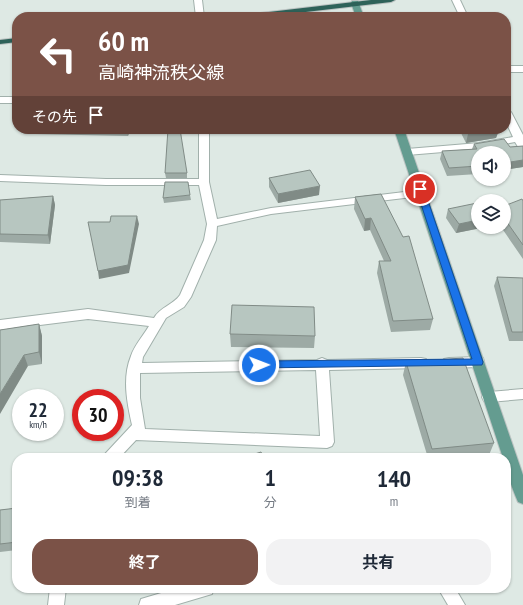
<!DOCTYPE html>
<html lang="ja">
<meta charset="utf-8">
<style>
body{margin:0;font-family:"PT Sans Narrow","Noto Sans JP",sans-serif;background:#f2f2f3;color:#1f2937;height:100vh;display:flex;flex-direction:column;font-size:15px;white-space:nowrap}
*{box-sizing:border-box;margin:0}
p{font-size:13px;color:#747a83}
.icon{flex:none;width:22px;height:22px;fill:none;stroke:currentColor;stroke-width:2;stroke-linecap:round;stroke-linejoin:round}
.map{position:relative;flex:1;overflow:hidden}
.drawer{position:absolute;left:12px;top:453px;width:499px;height:140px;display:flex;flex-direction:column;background:#fff;border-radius:16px;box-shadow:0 1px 3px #0004}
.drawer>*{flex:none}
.guide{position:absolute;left:12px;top:12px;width:499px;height:122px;border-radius:16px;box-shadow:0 1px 3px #0004;background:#7b5247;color:#fff;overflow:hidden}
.tools{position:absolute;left:471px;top:146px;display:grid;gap:8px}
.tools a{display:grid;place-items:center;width:40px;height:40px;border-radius:50%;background:#fff;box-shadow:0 1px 3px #0004;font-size:20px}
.speed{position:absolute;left:12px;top:389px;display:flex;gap:8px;font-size:20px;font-weight:700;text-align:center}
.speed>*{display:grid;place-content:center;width:52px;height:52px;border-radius:50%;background:#fff;box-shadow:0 1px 3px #0004;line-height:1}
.speed small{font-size:10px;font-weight:400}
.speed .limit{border:6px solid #d22;background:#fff;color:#111}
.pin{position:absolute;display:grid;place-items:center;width:34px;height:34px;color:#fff;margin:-17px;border:2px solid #fff;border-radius:50%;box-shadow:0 1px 4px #0007}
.me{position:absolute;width:44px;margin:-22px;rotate:89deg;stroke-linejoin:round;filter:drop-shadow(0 0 3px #0008)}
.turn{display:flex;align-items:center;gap:14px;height:84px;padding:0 20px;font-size:18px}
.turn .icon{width:52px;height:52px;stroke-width:2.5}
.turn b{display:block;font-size:28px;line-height:34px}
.then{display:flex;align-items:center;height:38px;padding:0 20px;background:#0003;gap:8px;font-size:15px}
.eta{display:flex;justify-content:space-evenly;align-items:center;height:68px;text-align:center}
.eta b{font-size:24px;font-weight:700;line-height:28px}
.button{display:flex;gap:8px;margin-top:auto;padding:8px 20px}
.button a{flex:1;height:46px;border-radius:16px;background:#7b5247;color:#fff;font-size:16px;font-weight:700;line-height:46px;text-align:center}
.button a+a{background:#f2f2f3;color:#1f2937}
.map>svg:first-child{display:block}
</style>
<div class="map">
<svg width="523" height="605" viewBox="0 0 523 605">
<rect width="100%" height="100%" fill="#dee9e4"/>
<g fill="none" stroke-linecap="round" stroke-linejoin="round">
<defs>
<path id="minor" d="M194 0H202L204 17H196Z
M452 0H460L468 17H460Z
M506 66H523V72H506Z
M0 97H17V103H0Z
M506 109 511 112 523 135V151L520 150 515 142 479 149 407 155 402 152 407 149 479 143 513 137 506 122Z
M199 129H209V182L217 219 271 208 421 190 426 193 421 196 271 214 217 226 216 240 191 297 184 307 166 318 143 357 142 363 317 360 322 358 327 360 421 358 426 359 427 363 426 367 421 368 329 370 334 442 332 446 327 448 136 440 119 458H103L105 454 132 425C127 403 122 378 131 356 134 346 143 336 149 326L88 319 0 330V320L88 309 154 318C160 307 173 305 180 295L204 240 207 224 199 185H106L0 181V175L106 179H199ZM316 370 320 436 145 429 140 398V373Z
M478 357 483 358 484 362 483 366 478 367 449 368 444 367 443 363 444 359 449 358Z
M523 389V399L489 402 484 401 482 397 484 393 489 392Z
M50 588H66L64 605H48Z
M178 588H214L212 594 175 605H139L141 599Z
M438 588H455L465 605H448Z"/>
<path id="major" d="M352 1H358L364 17H356L351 3Z
M394 129H404L523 475V504L518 502C512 488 506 473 506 458H503Z"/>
<path id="highway" d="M371 0H395L391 2 263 17H239L243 15Z
M17 38V42L0 44V40Z"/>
</defs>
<use href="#minor" stroke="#a1b0ab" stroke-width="2"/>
<use href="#major" stroke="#bcc3c2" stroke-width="2"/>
<use href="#highway" stroke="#bcc3c2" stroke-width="2"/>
<use href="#minor" fill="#fff" fill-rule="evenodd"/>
<use href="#major" fill="#649c90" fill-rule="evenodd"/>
<use href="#highway" fill="#2e6259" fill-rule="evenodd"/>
</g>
<path fill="#9daaa5" d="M33 129H130L128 136 35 134Z
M459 129H498L499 130 496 138 466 143Z
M474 144 510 147 523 146V167L504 170V153H478V174L447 176 440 159 442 151 472 149Z
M165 173H187V178H166Z
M269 178 319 195 278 203 269 187Z
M381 194 433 319 430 330 391 332 377 273 379 261H384L370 230 364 231 354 209 355 197Z
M190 195 191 200 164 203 163 198Z
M53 196 55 205 50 244 0 242V200Z
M523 201V259L501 227H504V206Z
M448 209 486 227 456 233 446 218Z
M497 277 523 278V341H509L494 286Z
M39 324 42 336V364L28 366 0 330Z
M230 334 315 336 314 348 231 347Z
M406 362 494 443 489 455 455 458H428L403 375Z
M17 508V550L0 552V510Z"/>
<path fill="#808b86" d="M127 129H130L128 136Z
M499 130 496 138 466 143 468 134Z
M523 160V167L504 170V163Z
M320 186 319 195 278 203V194Z
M53 196 55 205 50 244 48 235Z
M137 216 139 224 129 273 99 279 98 271Z
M371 218 370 230 364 231 365 219Z
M478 220V227H486L456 233 459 224Z
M39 324 42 336V364L39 352Z
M24 355 28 366 0 414V394Z"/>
<path fill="#b7c6c0" stroke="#808b86" d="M168 129H180L187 173H165Z
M465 129H498L499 130 468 134Z
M504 139 510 147 523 146V160L504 163V153H478V166L449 168 442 151 477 149 474 144Z
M310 170 320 186 278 194 269 178Z
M165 182H188L190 195 163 198Z
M381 194 403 237 409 236 433 319 393 321 379 261H391L371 218 365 219 355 197Z
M53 196 48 235 0 234V200Z
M522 199 523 201V245L504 218V206Z
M477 203 478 204V220L459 224 448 209Z
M111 216H137L128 265 98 271 88 222H110Z
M497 277 523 278V332H512Z
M232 305 314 307 315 336 230 334Z
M39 324V352L24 355 0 394V330Z
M463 358 494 443 432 449 406 362Z
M261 452 264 458H242Z
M17 508V542L0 544V510Z"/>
<path fill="#1a73e8" stroke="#114b97" d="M417 187H420L424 189 483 362 482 365 256 368 255 365 256 362 259 361 472 359 416 189Z"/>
</svg>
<div class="tools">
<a><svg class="icon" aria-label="sound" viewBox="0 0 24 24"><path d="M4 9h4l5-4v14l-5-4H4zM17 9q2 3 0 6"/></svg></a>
<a><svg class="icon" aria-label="layers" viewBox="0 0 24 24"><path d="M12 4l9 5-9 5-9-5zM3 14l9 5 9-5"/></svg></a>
</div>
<div class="speed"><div>22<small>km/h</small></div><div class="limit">30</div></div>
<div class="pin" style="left:420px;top:189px;background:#d93025"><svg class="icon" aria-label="arrive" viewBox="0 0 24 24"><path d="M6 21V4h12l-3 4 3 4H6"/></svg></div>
<svg class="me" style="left:259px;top:365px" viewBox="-20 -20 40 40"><circle r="17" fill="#1a73e8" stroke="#fff" stroke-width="3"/><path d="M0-11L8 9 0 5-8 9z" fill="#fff"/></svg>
<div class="guide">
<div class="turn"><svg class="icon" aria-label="left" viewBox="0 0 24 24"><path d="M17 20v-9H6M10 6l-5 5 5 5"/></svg><div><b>60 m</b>高崎神流秩父線</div></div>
<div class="then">その先<svg class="icon" aria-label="arrive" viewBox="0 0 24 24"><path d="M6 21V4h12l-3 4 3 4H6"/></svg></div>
</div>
<section class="drawer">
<div class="eta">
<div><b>09:38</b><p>到着</p></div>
<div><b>1</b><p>分</p></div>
<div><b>140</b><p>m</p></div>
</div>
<div class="button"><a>終了</a><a>共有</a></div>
</section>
</div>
